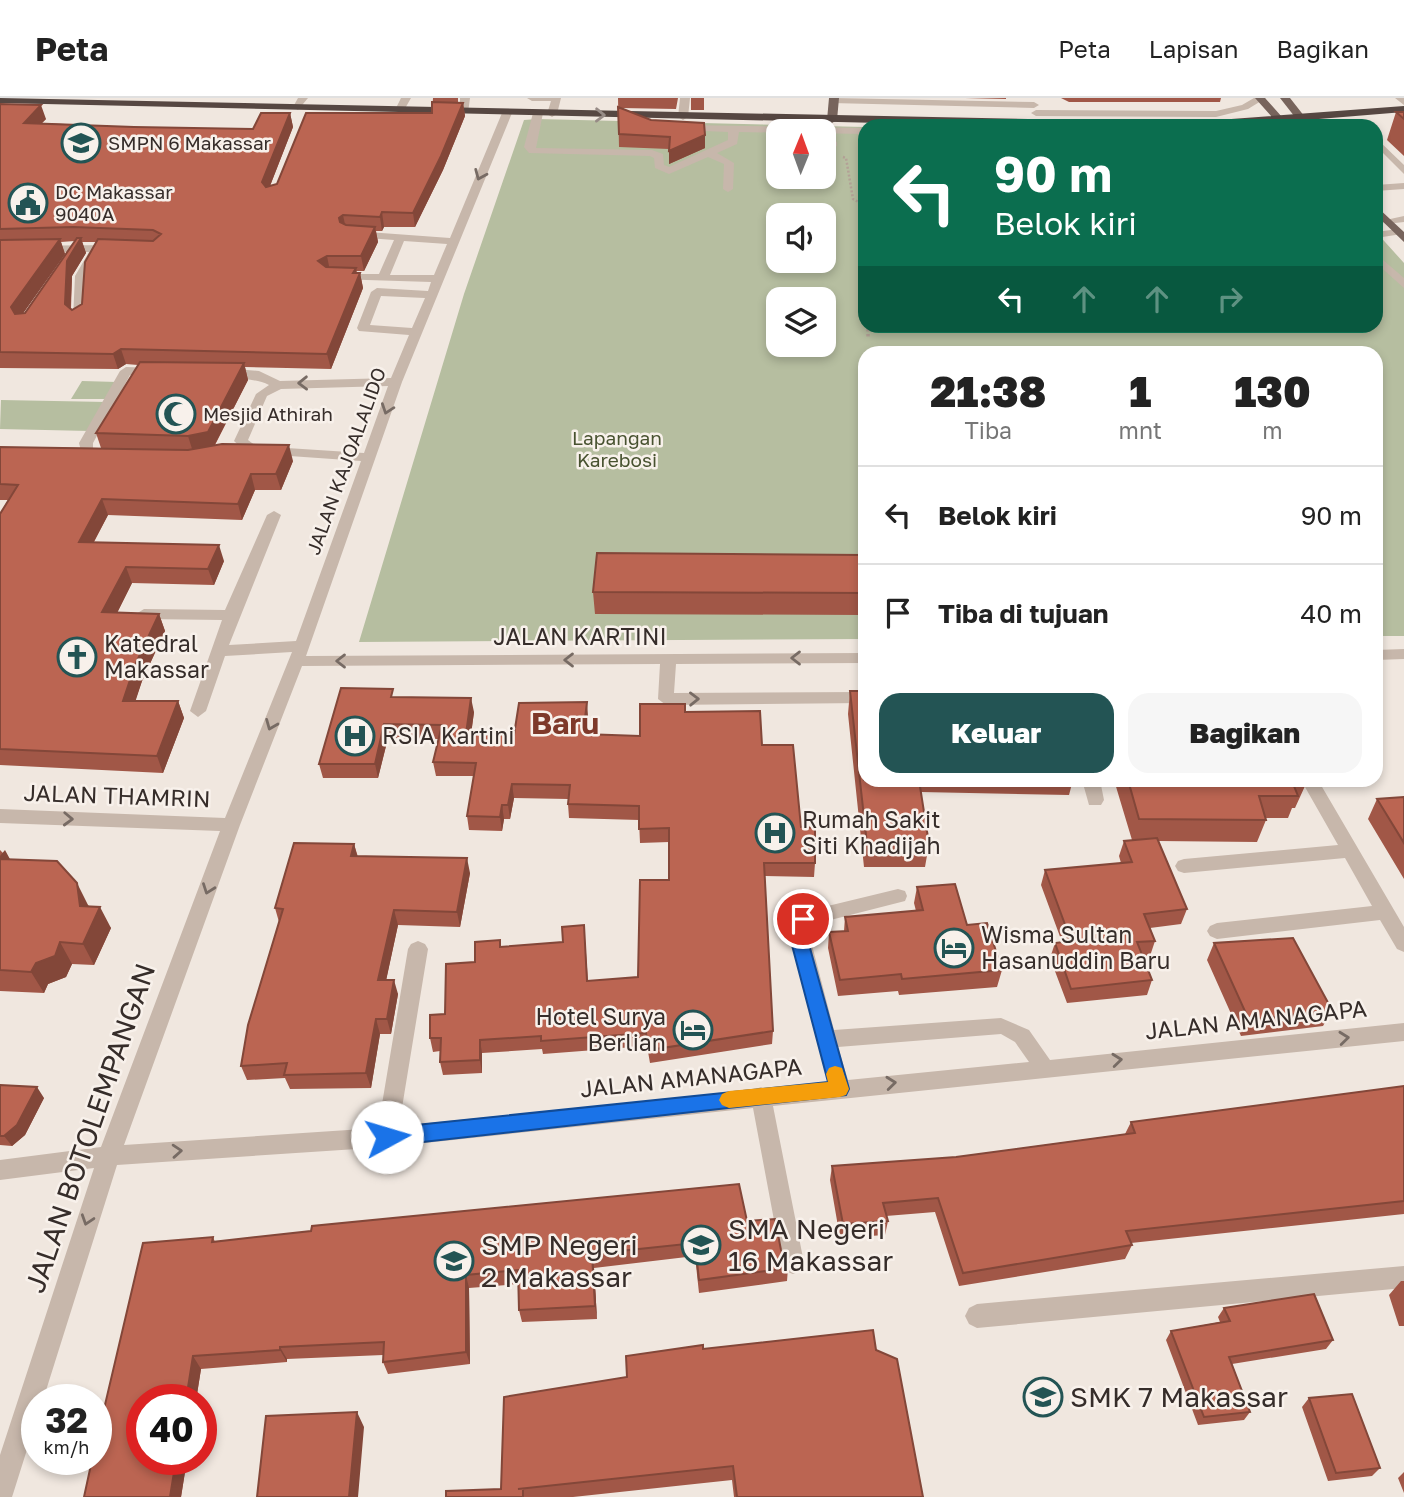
<!DOCTYPE html>
<html lang="id">
<style>
body{margin:0;font-family:"Golos Text",sans-serif;background:#f6f6f6;color:#222;height:100vh;display:flex;flex-direction:column;font-size:26px;white-space:nowrap}
*{box-sizing:border-box;margin:0}
p{font-size:23px;color:#767676}
.icon{flex:none;width:38px;height:38px;fill:none;stroke:currentColor;stroke-width:2;stroke-linecap:round;stroke-linejoin:round}
.map{position:relative;flex:1;overflow:hidden}
.details{position:absolute;left:858px;top:248px;width:525px;height:441px;display:flex;flex-direction:column;background:#fff;border-radius:21px;box-shadow:0 4px 10px #0003}
.details>*{flex:none}
.guide{position:absolute;left:858px;top:21px;width:525px;height:214px;border-radius:21px;box-shadow:0 4px 10px #0003;background:#0b6e4f;color:#fff;overflow:hidden}
.needle{width:46px;rotate:1deg}
.buttons{position:absolute;left:766px;top:21px;display:grid;gap:14px}
.buttons a{display:grid;place-items:center;width:70px;height:70px;border-radius:14px;background:#fff;box-shadow:0 4px 10px #0003;font-size:35px}
.speed{position:absolute;left:21px;top:1286px;display:flex;gap:14px;font-size:35px;font-weight:700;text-align:center}
.speed>*{display:grid;place-content:center;width:91px;height:91px;border-radius:50%;background:#fff;box-shadow:0 4px 10px #0003;line-height:1}
.speed small{font-size:18px;font-weight:400}
.speed .limit{border:10px solid #d22;background:#fff;color:#111}
.pin{position:absolute;display:grid;place-items:center;width:60px;height:60px;color:#fff;margin:-30px;border:4px solid #fff;border-radius:50%;box-shadow:0 2px 7px #0007}
.me{position:absolute;width:77px;margin:-38px;rotate:84deg;stroke-linejoin:round;filter:drop-shadow(0 0 5px #0008)}
.turn{display:flex;align-items:center;gap:24px;height:147px;padding:0 21px;font-size:32px}
.turn .icon{width:91px;height:91px;stroke-width:2.5}
.turn b{display:block;font-size:49px;line-height:60px}
.lanes{display:flex;align-items:center;height:66px;padding:0 21px;background:#0003;justify-content:center;gap:35px;direction:ltr}
.lanes .off{opacity:.35}
.eta{display:flex;justify-content:space-evenly;align-items:center;height:119px;text-align:center}
.eta b{font-size:42px;font-weight:800;line-height:49px}
.primary-button{display:flex;gap:14px;margin-top:auto;padding:14px 21px}
.primary-button a{flex:1;height:80px;border-radius:21px;background:#235454;color:#fff;font-size:28px;font-weight:800;line-height:80px;text-align:center}
.primary-button a+a{background:#f6f6f6;color:#222}
ul{padding:0;list-style:none}
li{display:flex;align-items:center;gap:21px;height:98px;padding:0 21px;border-top:2px solid #e0e0e0}
li div{flex:1}
li b{display:block;font-size:26px}
li em{font-style:normal}
header{display:flex;align-items:center;gap:42px;box-sizing:border-box;height:98px;padding:0 35px;background:#fff;border-bottom:2px solid #e0e0e0}
header strong{font-size:33px}
nav{display:flex;gap:38px;margin-inline-start:auto;font-size:24px}
.map>svg:first-child{display:block}
</style>
<header>
<strong>Peta</strong>
<nav><a>Peta</a><a>Lapisan</a><a>Bagikan</a></nav>
</header>
<div class="map">
<svg width="1404" height="1399" viewBox="0 0 1404 1399">
<rect width="100%" height="100%" fill="#f0e7df"/>
<path fill="#b6bea0" fill-rule="evenodd" d="M537 21 864 29V228H1376V134L1404 165V538H1376V256H864V541L359 544 464 196 524 22ZM779 33H824V79H779ZM779 117H824V163H779ZM779 201H824V247H779Z
M82 283 117 284 107 301H71Z
M1 302 107 304 90 333 0 331Z"/>
<g fill="none" stroke-linecap="round" stroke-linejoin="round">
<path stroke="#b3a196" stroke-width="2.5" stroke-dasharray="2 2" stroke-linecap="butt" d="M843 59 846 60 853 101 864 107
M868 228V233"/>
<path stroke="#b3a196" stroke-width="3.5" stroke-dasharray="2.5 2.5" stroke-linecap="butt" d="M868 231V241"/>
<path fill="#c7b7ab" fill-rule="evenodd" d="M298 0H308L298 12 293 9Z
M401 0H411L403 14 400 15 395 12Z
M460 0H470L468 15 460 13Z
M527 0H561L557 16 552 19 547 16 551 3H532Z
M680 0H690L688 19 683 22 678 19Z
M834 0 1034 4 1039 7 1034 10 831 5 829 3Z
M1254 0H1266L1248 11 1216 19 1036 18 1031 15 1036 12 1216 13 1242 7Z
M1395 0H1404V7Z
M507 12 512 15 402 284 306 558 864 555V565L676 566 674 595 864 594V605L666 607 658 601 660 566 302 568 240 727 124 1047 378 1030 408 851 411 846 418 843 425 846 428 851 399 1028 753 992 761 989 766 991 828 984 788 825 790 820 803 814 898 791 905 793 907 798 905 803 807 828 834 932 1001 920 1029 932 1050 962 1404 925V943L773 1008 804 1165 801 1173 793 1176 785 1173 782 1165 753 1010 387 1049 117 1067 43 1302H37V1320L13 1396 12 1399H0V1357L94 1070 0 1082V1062L101 1049 220 733 0 725V711L225 720 292 554 225 558 206 613 198 619 190 613 222 522 144 521 136 516 144 511 225 512 267 417 274 413 281 417 229 547 296 543 361 363 247 355 234 343 256 296 269 287C252 278 229 284 216 274L222 270 259 273 280 283 391 280 409 237 359 233 357 230 371 194 377 190 428 193 431 184 335 181 333 179 339 176H379L394 142 354 139 348 136 354 133 450 140 502 15ZM404 143 447 146 434 177H390ZM381 198 425 200 412 230 370 227ZM388 288 364 355 256 348 248 342 267 298 281 291ZM1001 936 1015 944 1029 964 848 982 838 949Z
M538 12 543 15 536 50 652 52 663 56 664 67 669 69 728 42V34L680 32V28L683 27 864 30V36L739 34 737 46 717 55 734 65 733 91 728 94 723 91 724 66 708 59 669 76 655 70 654 60 650 58 529 55 524 49 533 15Z
M824 37 837 44V48L824 53Z
M1376 40 1404 67V76L1376 48Z
M1404 85V91L1376 93V87Z
M1404 118V124L1386 126 1381 123Z
M1398 131 1403 134 1402 136 1376 140V134Z
M0 148 115 147 121 150 115 153H100L87 178 85 221 79 225 73 221 75 178 89 154H0Z
M1376 156 1404 180V190L1376 165Z
M126 269 156 270 162 274 156 278 130 277 93 345V351L111 355V361L82 357 79 345 120 273Z
M1404 551V561L1376 562V552Z
M1082 682H1100L1104 702 1101 707H1089Z
M1301 682H1318L1404 829V854L1397 851 1380 822 1217 841 1210 838 1207 833 1210 828 1217 825 1372 808 1345 760 1184 775 1178 773 1175 768 1178 763 1184 761 1338 747Z
M1404 1168V1190L977 1230 969 1226 965 1218 969 1210 977 1206Z"/>
<path fill="#77645c" fill-rule="evenodd" d="M829 0H839L837 22 832 25 827 22Z
M1255 0H1265L1290 28H1280Z
M1280 0H1290L1312 28H1302Z
M1376 108 1404 134V144L1376 117Z"/>
<path fill="#564742" fill-rule="evenodd" d="M0 0 1123 23H1204L1404 8V14L1235 28H1011L0 5Z"/>
</g>
<path fill="#a15747" fill-rule="evenodd" d="M433 0H458V4L463 5 465 18 443 72 415 129H384L382 133H376L378 144 364 173H356L357 175H360L363 190 331 271 245 269 248 282 215 347 293 363 281 392H255L242 422 108 417 94 444 224 463 214 487 132 485 117 515 159 516 165 533 142 583 135 603H178L184 620 163 675 0 667V416L8 402H0V349L101 350 96 335 138 267 126 266 118 271 0 270V6L46 21 42 25 134 29 253 31 290 15 293 29 270 88 277 86 432 15ZM75 143 25 215H23L65 156 61 144ZM82 144H96L82 206 72 212 71 211 72 178 86 155Z
M618 0H678L676 11 621 10 705 50 669 66V51L619 49Z
M691 0H704V12H691Z
M965 0H1006V1Z
M1061 0H1221L1220 4H1069Z
M1396 14H1404V58L1387 42Z
M864 48V85H862Z
M864 457V517L595 516 593 494Z
M850 593 864 682H1073L1069 697 921 694 929 746 925 769H864L848 616Z
M395 599 474 614 471 637H514L588 618 586 636 640 638 685 614 762 647 801 729 815 765 814 779 765 778 773 933 772 946 650 965 647 948 543 956 542 951 482 955V975L443 977 440 964V953L433 954 430 940 475 864 500 842 501 849 563 844 584 827 588 883 638 879 669 782V744L640 745 639 722 569 720 568 706V701L514 700 510 721H504L502 733 469 732 467 718 474 678H436L433 664 438 641 388 640 378 680H323L319 666Z
M1114 682H1303L1305 688 1295 710H1292L1288 720H1266V722L1257 744 1158 743 1187 811 1181 826 1150 830 1155 843 1150 858H1143L1152 882 1147 897 1067 905 1050 860 1055 845 1062 844 1041 787 1045 772 1121 765 1119 758 1124 743 1132 742Z
M1404 699V781L1368 721 1377 701Z
M354 746 358 759 470 775 460 829 398 827 386 882 398 896 391 936H380L371 990 290 991 285 980 247 982 241 968 279 824 275 810Z
M0 752 10 762 88 807 111 830 94 867 72 866 66 879 48 886 44 895 0 893Z
M917 789 967 827 1002 872 997 889 899 897 898 893 838 898 828 850 829 834 844 833 845 819 916 813 914 805Z
M1214 845 1332 912 1323 928 1241 938 1207 862Z
M0 987 44 1000 25 1037 12 1048 0 1047Z
M1404 988V1116L1131 1145 1132 1147 1125 1161 959 1188 935 1114 886 1118 888 1123 885 1137 840 1140 830 1082 832 1068 956 1059 1125 1036 1131 1024Z
M747 1123 781 1152 788 1170 787 1183 699 1195 695 1158 594 1170 597 1221 522 1224 519 1212 518 1186 469 1190 470 1266 388 1276 383 1264V1257L287 1261V1264L201 1271 181 1399H84L213 1139 215 1144Z
M1401 1183H1404V1228H1399L1389 1197Z
M1224 1210 1333 1242 1326 1251 1232 1266 1250 1314 1244 1322 1198 1327 1166 1242 1171 1233 1220 1224 1218 1219Z
M703 1251 876 1252 923 1399H734L732 1382 573 1399H446L501 1391 627 1279Z
M1309 1300 1380 1370 1372 1378 1328 1383 1302 1309Z
M1404 1374V1395L1398 1380Z"/>
<path fill="#834739" d="M463 5 465 18 443 72 415 129 413 115Z
M41 7 46 21 29 38 24 25Z
M290 15 293 29 266 98 262 84Z
M705 37V50L669 66V53Z
M382 114 384 129 382 133 380 119Z
M343 117 346 131 342 134 339 120Z
M375 129 378 144 364 173 361 158Z
M81 140 86 155 72 178 70 221 65 206 67 163Z
M60 141 65 156 17 224 11 209Z
M327 158 330 173 318 163Z
M356 170 358 181 360 175 363 190 331 271 327 256Z
M121 251 126 266 118 271 113 256Z
M244 265 248 282 213 350 193 354 188 338Z
M289 347 293 363 281 392 276 376Z
M251 376 255 392 242 422 238 406Z
M102 401 108 417 85 460 79 444Z
M219 447 224 463 214 487 208 471Z
M126 469 132 485 109 531 102 514Z
M159 516 165 533 142 583 130 620 123 603 135 567Z
M471 600 474 614 469 650 466 636Z
M178 603 184 620 163 675 157 658Z
M587 604 588 618 585 650 583 636Z
M384 626 388 640 378 680 375 666Z
M512 686 514 700 510 721 508 707Z
M502 707 504 721 502 733 500 719Z
M354 746 358 761 351 758Z
M5 752 17 774 0 766V758Z
M467 760 470 775 460 829 457 814Z
M77 785 88 807 91 828 100 809 111 830 94 867 83 846Z
M394 812 398 827 383 897 378 882Z
M60 844 72 866 66 879 48 886 44 895 31 874 36 865Z
M394 882 398 896 391 936 387 921Z
M376 921 380 936 371 990 366 975Z
M480 942 482 955V975L480 962Z
M37 989 44 1000 25 1037 12 1048 4 1038Z
M592 1156 594 1170 597 1221 595 1208Z
M466 1177 469 1190 470 1266 466 1254Z
M280 1249 287 1261V1264L280 1252Z
M193 1258 201 1271 196 1302H186Z
M357 1314 364 1329 358 1399H349Z
M176 1362H187L181 1399H170Z"/>
<path fill="#bb6552" stroke="#834739" stroke-width="2" d="M432 4 463 5 441 58 413 115 382 114 380 119 343 117 339 120 340 124 346 127 375 129 361 158H327L318 163 326 169 356 170 353 175H360L327 256 121 251 113 256 0 254V142L60 141 11 209 15 216 25 215 77 140H81L67 163 65 206 72 212 82 206 85 164 98 141 153 143 161 136 153 132 73 129 0 131V6L41 7 24 25 134 29 253 31 261 15H290L262 84 266 89 277 86 306 15H432Z
M618 9 651 22 704 25 705 37 669 53 670 39 619 36Z
M1396 14H1404V21Z
M864 48V68H863Z
M140 264 244 265 208 334 188 338 96 335Z
M222 346 289 347 276 376H251L238 406 102 401 79 444 219 447 208 471 126 469 102 514 159 516 135 567 123 603H178L157 658 0 651V416L18 387 0 386V349L188 352Z
M597 455 864 457V495L593 494Z
M341 590 393 591 391 599 471 600 466 636 514 637 519 605 587 604 583 636 640 638V606H685V614L760 613 762 647H793L801 729 815 730V765H764L773 933 649 952 646 935 541 943V938L480 942V962L440 964 441 940H430V917L445 916 446 866 475 864V844L500 842V849L563 844 562 829 584 827 587 883 638 879 640 782H669V730L639 731V708L568 706 570 687 512 686 508 707H502L500 719 467 718 476 665 433 664 442 627 384 626 375 666H319Z
M850 593H864V682H919L929 746H867Z
M1128 682H1303L1305 688H1294L1298 698H1259L1266 722 1139 721Z
M1404 699V745L1377 701Z
M1157 740 1187 811 1144 816 1155 843 1137 844 1152 882 1071 891 1055 845 1071 843 1045 772 1132 764 1124 743Z
M294 745 354 746 351 758 467 760 457 814 394 812 378 882H394L387 921H376L366 975 284 977 287 965 241 968 248 927 283 811 275 810Z
M0 761 57 763 77 785 80 808 100 809 83 846 60 844 55 858 36 865 31 874 0 872Z
M955 786 967 827 987 825 1002 872 902 881 901 876 840 882 829 834 848 833 845 819 923 812 917 789Z
M1293 840 1332 912 1249 922 1214 845Z
M0 987 37 989 17 1027 4 1038H0Z
M1404 988V1103L1126 1133 1132 1147 963 1175 938 1100 883 1105 888 1123 843 1126 832 1068 956 1059 1135 1035 1131 1024Z
M739 1086 747 1123 775 1121 781 1152 788 1170 699 1182 695 1145 592 1156 595 1208 519 1212 518 1172 466 1177V1254L383 1264 384 1244 280 1249V1252L193 1258 186 1302H142V1362H176L170 1399H84L92 1362H96V1345L143 1145 213 1139 212 1144 311 1133 312 1128Z
M1314 1196 1333 1242 1229 1259 1250 1314 1204 1319 1171 1233 1230 1223 1224 1210Z
M873 1232 876 1252 897 1261 923 1399H737L733 1368 518 1391H523V1399H446V1393L501 1391 504 1299 627 1279 626 1258 703 1247V1251Z
M1352 1296 1380 1370 1336 1375 1309 1300Z
M357 1314 349 1399H257L266 1318Z"/>
<defs><path id="oneway-chevron" d="M-2-3.5L2.5 0L-2 3.5" fill="none" stroke-width="1.6" stroke-linecap="round" stroke-linejoin="round" transform="scale(1.75)"/></defs>
<use stroke="#978b86" href="#oneway-chevron" transform="translate(600 17) rotate(1)"/>
<g stroke="#776b64">
<use href="#oneway-chevron" transform="translate(480 77) rotate(113)"/>
<use href="#oneway-chevron" transform="translate(303 285) rotate(179)"/>
<use href="#oneway-chevron" transform="translate(387 311) rotate(109)"/>
<use href="#oneway-chevron" transform="translate(796 560) rotate(180)"/>
<use href="#oneway-chevron" transform="translate(569 562) rotate(180)"/>
<use href="#oneway-chevron" transform="translate(341 563) rotate(180)"/>
<use href="#oneway-chevron" transform="translate(694 601) rotate(-1)"/>
<use href="#oneway-chevron" transform="translate(271 627) rotate(112)"/>
<use href="#oneway-chevron" transform="translate(68 721) rotate(2)"/>
<use href="#oneway-chevron" transform="translate(208 791) rotate(110)"/>
<use href="#oneway-chevron" transform="translate(1344 940) rotate(-6)"/>
<use href="#oneway-chevron" transform="translate(1117 962) rotate(-6)"/>
<use href="#oneway-chevron" transform="translate(891 985) rotate(-6)"/>
<use href="#oneway-chevron" transform="translate(177 1053) rotate(-4)"/>
<use href="#oneway-chevron" transform="translate(87 1122) rotate(108)"/>
</g>
<path fill="#1a73e8" stroke="#114b97" stroke-width="2" d="M803 814 809 816 812 821 805 832 849 991 846 997 387 1048 380 1045 377 1039 380 1033 387 1030 828 984 788 832 791 820Z"/>
<path fill="#f59e0b" d="M835 968 842 970 849 991 846 997 840 999 729 1010 722 1007 719 1002 722 996 729 993 828 984 826 976 829 970Z"/>
<defs>
<symbol id="school-ring" viewBox="-11 -11 22 22"><circle r="9.5" fill="#f8f1eb" stroke="#235454" stroke-width="1.5"/><path d="M0-5L7-2L0 1L-7-2ZM-4 1L0 2.5L4 1V4Q0 6-4 4Z" fill="#235454"/></symbol>
<symbol id="civic-ring" viewBox="-11 -11 22 22"><circle r="9.5" fill="#f8f1eb" stroke="#235454" stroke-width="1.5"/><path d="M-.6-6.5H3V-4.5H.6V-3L4-1V1h2V6H-6V1h2V-1L-.6-3ZM-1.2 2.5V6h2.4V2.5Z" fill="#235454"/></symbol>
<symbol id="mosque-ring" viewBox="-11 -11 22 22"><circle r="9.5" fill="#f8f1eb" stroke="#235454" stroke-width="1.5"/><path d="M3.5-4.9A6 6 0 1 0 3.5 4.9A5 5 0 1 1 3.5-4.9Z" fill="#235454"/></symbol>
<symbol id="church-ring" viewBox="-11 -11 22 22"><circle r="9.5" fill="#f8f1eb" stroke="#235454" stroke-width="1.5"/><path d="M-1.2-6h2.4v3.5h3.3v2.4h-3.3V6h-2.4V-.1h-3.3v-2.4h3.3Z" fill="#235454"/></symbol>
<symbol id="hospital-ring" viewBox="-11 -11 22 22"><circle r="9.5" fill="#f8f1eb" stroke="#235454" stroke-width="1.5"/><path d="M-5-5h3v3.5h4V-5h3V5h-3V1.5h-4V5h-3Z" fill="#235454"/></symbol>
<symbol id="hotel-ring" viewBox="-11 -11 22 22"><circle r="9.5" fill="#f8f1eb" stroke="#235454" stroke-width="1.5"/><path d="M-6-4.5h1.5V1H6V5H4.5V3h-9V5H-6ZM-4 0a1.8 1.8 0 1 1 3.6 0ZM.5 0V-2.5h3Q6-2.5 6 0Z" fill="#235454"/></symbol>
</defs>
<g fill-rule="evenodd">
<use href="#school-ring" x="59" y="23" width="44" height="44"/>
<use href="#civic-ring" x="6" y="83" width="44" height="44"/>
<use href="#mosque-ring" x="154" y="294" width="44" height="44"/>
<use href="#church-ring" x="55" y="537" width="44" height="44"/>
<use href="#hospital-ring" x="333" y="616" width="44" height="44"/>
<use href="#hospital-ring" x="753" y="713" width="44" height="44"/>
<use href="#hotel-ring" x="932" y="828" width="44" height="44"/>
<use href="#hotel-ring" x="671" y="910" width="44" height="44"/>
<use href="#school-ring" x="679" y="1125" width="44" height="44"/>
<use href="#school-ring" x="432" y="1141" width="44" height="44"/>
<use href="#school-ring" x="1021" y="1277" width="44" height="44"/>
</g>
<g text-anchor="middle" stroke-width="5" stroke-linejoin="round" paint-order="stroke">
<g font-size="19" fill="#362d2a" stroke="#f8f1eb" text-anchor="start">
<text x="108" y="52">SMPN 6 Makassar</text>
<text x="55" y="101">DC Makassar<tspan x="55" dy="22">9040A</tspan></text>
<text x="203" y="323">Mesjid Athirah</text>
</g>
<g font-size="19" fill="#485230" stroke="#f8f1eb">
<text x="617" y="347">Lapangan<tspan x="617" dy="22">Karebosi</tspan></text>
</g>
<g font-size="19" fill="#362d2a" stroke="#f8f1eb">
<text transform="translate(346 363) rotate(-70)" y="7">JALAN KAJOALALIDO</text>
</g>
<g font-size="23" fill="#362d2a" stroke="#f8f1eb">
<text x="580" y="547">JALAN KARTINI</text>
<text transform="translate(117 698) rotate(2)" y="8">JALAN THAMRIN</text>
<text transform="translate(1256 922) rotate(-6)" y="8">JALAN AMANAGAPA</text>
<text transform="translate(691 980) rotate(-6)" y="8">JALAN AMANAGAPA</text>
</g>
<g font-size="23" fill="#362d2a" stroke="#f8f1eb" text-anchor="start">
<text x="104" y="554">Katedral<tspan x="104" dy="26">Makassar</tspan></text>
<text x="382" y="646">RSIA Kartini</text>
<text x="802" y="730">Rumah Sakit<tspan x="802" dy="26">Siti Khadijah</tspan></text>
<text x="981" y="845">Wisma Sultan<tspan x="981" dy="26">Hasanuddin Baru</tspan></text>
<text x="666" y="927" text-anchor="end">Hotel Surya<tspan x="666" dy="26">Berlian</tspan></text>
</g>
<g font-size="28" fill="#362d2a" stroke="#f8f1eb">
<text transform="translate(90 1030) rotate(-71)" y="10">JALAN BOTOLEMPANGAN</text>
</g>
<g font-size="28" fill="#362d2a" stroke="#f8f1eb" text-anchor="start">
<text x="728" y="1141">SMA Negeri<tspan x="728" dy="32">16 Makassar</tspan></text>
<text x="481" y="1157">SMP Negeri<tspan x="481" dy="32">2 Makassar</tspan></text>
<text x="1070" y="1309">SMK 7 Makassar</text>
</g>
<g font-size="30" font-weight="bold" fill="#7e392a" stroke="#f8f1eb">
<text x="565" y="636">Baru</text>
</g>
</g>
</svg>
<div class="buttons">
<a><svg class="needle" viewBox="-14 -14 28 28"><path d="M0-13l5 13h-10z" fill="#e53935"/><path d="M0 13l5-13h-10z" fill="#767676"/></svg></a>
<a><svg class="icon" aria-label="sound" viewBox="0 0 24 24"><path d="M4 9h4l5-4v14l-5-4H4zM17 9q2 3 0 6"/></svg></a>
<a><svg class="icon" aria-label="layers" viewBox="0 0 24 24"><path d="M12 4l9 5-9 5-9-5zM3 14l9 5 9-5"/></svg></a>
</div>
<div class="speed"><div>32<small>km/h</small></div><div class="limit">40</div></div>
<div class="pin" style="left:803px;top:821px;background:#d93025"><svg class="icon" aria-label="arrive" viewBox="0 0 24 24"><path d="M6 21V4h12l-3 4 3 4H6"/></svg></div>
<svg class="me" style="left:387px;top:1039px" viewBox="-20 -20 40 40"><circle r="19" fill="#fff"/><path d="M0-13L10 11 0 6-10 11z" fill="#1a73e8"/></svg>
<div class="guide">
<div class="turn"><svg class="icon" aria-label="left" viewBox="0 0 24 24"><path d="M17 20v-9H6M10 6l-5 5 5 5"/></svg><div><b>90 m</b>Belok kiri</div></div>
<div class="lanes"><svg class="icon" aria-label="left" viewBox="0 0 24 24"><path d="M17 20v-9H6M10 6l-5 5 5 5"/></svg><svg class="icon off" aria-label="ahead" viewBox="0 0 24 24"><path d="M12 20V5M6 11l6-6 6 6"/></svg><svg class="icon off" aria-label="ahead" viewBox="0 0 24 24"><path d="M12 20V5M6 11l6-6 6 6"/></svg><svg class="icon off" aria-label="right" viewBox="0 0 24 24"><path d="M7 20v-9h11M14 6l5 5-5 5"/></svg></div>
</div>
<section class="details">
<div class="eta">
<div><b>21:38</b><p>Tiba</p></div>
<div><b>1</b><p>mnt</p></div>
<div><b>130</b><p>m</p></div>
</div>
<ul>
<li><svg class="icon" aria-label="left" viewBox="0 0 24 24"><path d="M17 20v-9H6M10 6l-5 5 5 5"/></svg><div><b>Belok kiri</b></div><em>90 m</em></li>
<li><svg class="icon" aria-label="arrive" viewBox="0 0 24 24"><path d="M6 21V4h12l-3 4 3 4H6"/></svg><div><b>Tiba di tujuan</b></div><em>40 m</em></li>
</ul>
<div class="primary-button"><a>Keluar</a><a>Bagikan</a></div>
</section>
</div>
